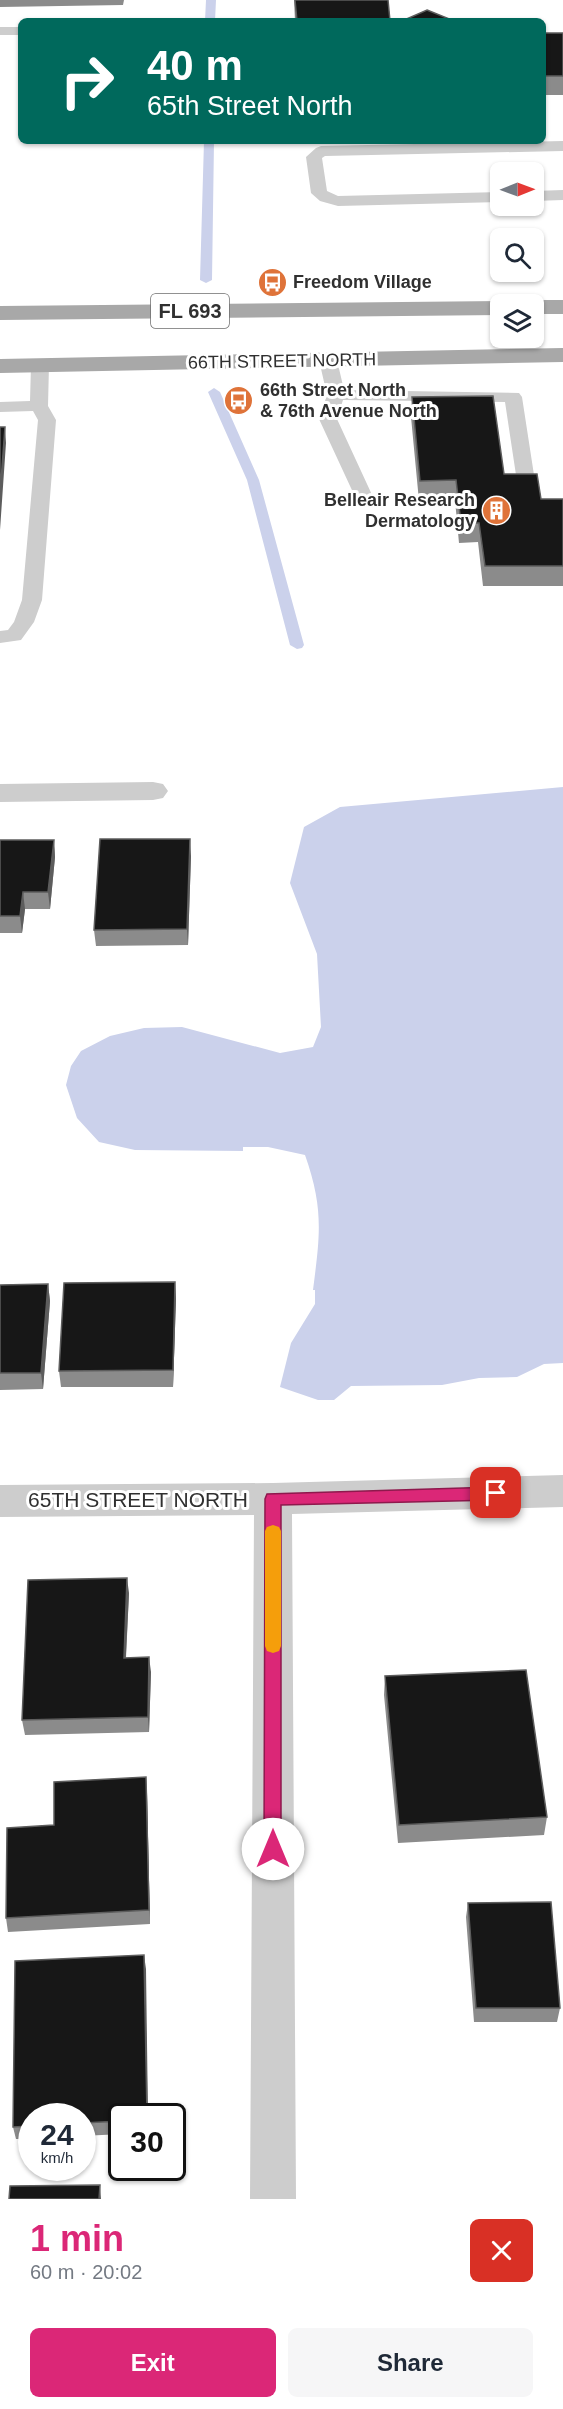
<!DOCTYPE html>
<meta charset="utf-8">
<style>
body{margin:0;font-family:Arial,sans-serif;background:#f6f6f7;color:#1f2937;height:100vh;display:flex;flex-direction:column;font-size:22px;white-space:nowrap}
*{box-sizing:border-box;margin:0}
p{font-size:20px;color:#747a83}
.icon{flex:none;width:33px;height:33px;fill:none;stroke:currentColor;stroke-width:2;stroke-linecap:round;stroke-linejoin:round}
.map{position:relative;height:2199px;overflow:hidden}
.side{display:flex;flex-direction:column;background:#fff;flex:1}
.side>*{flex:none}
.banner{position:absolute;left:18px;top:18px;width:528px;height:126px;border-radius:9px;box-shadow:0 2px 4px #0004;background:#00695c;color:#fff;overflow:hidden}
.needle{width:39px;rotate:89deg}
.fabs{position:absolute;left:490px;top:162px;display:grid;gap:12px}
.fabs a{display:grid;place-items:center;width:54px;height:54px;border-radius:9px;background:#fff;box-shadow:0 2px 4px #0004;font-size:30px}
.speed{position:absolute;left:18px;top:2103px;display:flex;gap:12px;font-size:30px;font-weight:700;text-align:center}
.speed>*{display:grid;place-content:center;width:78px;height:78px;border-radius:50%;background:#fff;box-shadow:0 2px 4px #0004;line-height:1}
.speed small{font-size:15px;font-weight:400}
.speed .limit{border:3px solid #111;border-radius:9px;background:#fff;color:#111}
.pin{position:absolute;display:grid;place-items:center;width:51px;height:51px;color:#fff;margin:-26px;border-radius:12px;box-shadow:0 3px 9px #0006}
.me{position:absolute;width:66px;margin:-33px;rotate:0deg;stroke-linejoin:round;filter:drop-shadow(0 0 4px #0008)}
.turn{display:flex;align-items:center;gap:21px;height:126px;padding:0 30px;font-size:27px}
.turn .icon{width:78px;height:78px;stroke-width:2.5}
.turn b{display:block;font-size:42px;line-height:51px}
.round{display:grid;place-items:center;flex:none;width:63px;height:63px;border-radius:9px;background:#f6f6f7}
.headline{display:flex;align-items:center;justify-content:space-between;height:102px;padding:0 30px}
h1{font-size:36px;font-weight:800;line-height:45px;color:#db2777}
.primary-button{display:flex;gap:12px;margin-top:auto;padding:12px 30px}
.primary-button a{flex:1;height:69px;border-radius:9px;background:#db2777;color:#fff;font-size:24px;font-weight:800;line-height:69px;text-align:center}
.primary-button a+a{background:#f6f6f7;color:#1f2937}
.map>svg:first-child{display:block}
</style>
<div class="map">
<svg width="563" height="2199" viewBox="0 0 563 2199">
<rect width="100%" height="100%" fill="#fff"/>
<path fill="#cbd1eb" d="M563 787V1363L544 1364 517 1377 479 1378 442 1385 351 1386 334 1400H318L280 1387 291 1343 315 1304V1290H313C320 1235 324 1209 305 1155L268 1147H243V1151L135 1150 99 1142 77 1118 66 1085 71 1066 81 1051 110 1036 144 1028 182 1027 280 1053 313 1047 321 1027 317 954 290 883 304 827 340 807Z"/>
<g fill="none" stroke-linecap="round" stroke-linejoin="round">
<path fill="#cbd1eb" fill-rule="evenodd" d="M206 0H216L215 21H205Z
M204 141H214L212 280 206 283 200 280Z
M214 388 220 392 259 480 304 645 302 648 297 649 290 645 247 480 208 392Z"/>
<path fill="#cdcdcd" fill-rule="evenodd" d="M0 27H21V35H0Z
M563 141V151L325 156 322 158 327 191 338 196 501 192V202L338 206 320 201 311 193 306 157 316 148 321 146Z
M563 190V200L534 201V191Z
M328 355 334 356 337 360 344 390 519 393 522 397 534 475 531 479H519L516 475 505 402 343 400 337 419 373 497 371 501H357L319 419 327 395 319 360 322 356Z
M40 360 46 361 49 365 48 406 56 420 42 600 34 622 21 640 0 643V631L8 630 14 622 22 600 38 420 33 411 0 412V402L30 401 31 365 34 361Z"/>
<path fill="#cdcdcd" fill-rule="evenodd" d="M153 782 163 784 168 791 163 798 153 800 0 802V784Z
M563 1475V1507L292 1514 296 2199H250L254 1515 0 1517V1485L273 1483Z"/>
<path fill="#a8a8a8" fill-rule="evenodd" d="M534 300H563V314H534V304H524Z
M501 301 510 304H501V315L0 320V306Z
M563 348V362L0 373V359Z"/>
</g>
<path fill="#8b8b8b" d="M0 0H124L123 5 0 7Z
M294 0H388L390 21H295Z
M543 33H563V95H543Z
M412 397 504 474 541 499H563V586H483L478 542 459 543 455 500 419 501 411 417Z
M0 840H54L55 857 50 909H25L22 933H0Z
M191 856 188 945 96 946 94 930Z
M175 1282 176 1299 173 1387H61L59 1371Z
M48 1284 50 1301 43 1389 0 1390V1285Z
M129 1593 126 1658 151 1672 149 1732 25 1735 22 1720Z
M385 1676 547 1817 544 1835 398 1843 384 1695Z
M147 1792 150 1924 8 1932 6 1918 54 1825Z
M468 1903 560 2008 557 2022H474L466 1917Z
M146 1969 122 2116V2134L82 2136V2116H32V2139H16L13 2127Z"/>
<path fill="#5d5d5d" d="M5 427 6 443 0 530V495Z
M190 839 191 856 188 945 187 929Z
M54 840 55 857 50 909 48 892Z
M23 892 25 909 22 933 20 916Z
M175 1282 176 1299 173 1387V1370Z
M48 1284 50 1301 43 1389 41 1373Z
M127 1578 129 1593 125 1673 124 1658Z
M149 1657 151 1672 149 1732 148 1717Z
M146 1777 147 1792 150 1924 149 1910Z
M144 1955 146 1969 148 2116H147Z
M100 2185 101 2199H99Z"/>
<path fill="#171717" stroke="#5d5d5d" stroke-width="1.5" d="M295 0H388L390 21H297Z
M427 10 447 18 441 21H402Z
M543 33H563V76H543Z
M493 396 504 474H537L541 499H563V566H485L479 523H461L456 480 420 481 412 397Z
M0 427H5L0 495Z
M100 839H190L187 929 94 930Z
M0 840H54L48 892H23L20 916H0Z
M175 1282 173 1370 59 1371 64 1283Z
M48 1284 41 1373H0V1285Z
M127 1578 124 1658 149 1657 148 1717 22 1720 28 1580Z
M526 1670 547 1817 399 1825 385 1676Z
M146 1777 149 1910 6 1918 7 1828 54 1825V1782Z
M551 1902 560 2008H476L468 1903Z
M144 1955 147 2116H122V2121L82 2123V2116H32V2126L13 2127 15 1961Z
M100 2185 99 2199H9L10 2186Z"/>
<path fill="#db2777" stroke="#8e194d" stroke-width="1.5" d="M496 1487 502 1488 504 1493 502 1498 496 1500 281 1505V1849L279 1855 273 1857 267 1855 264 1849 265 1499 267 1494Z"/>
<path fill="#f59e0b" d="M273 1525 279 1527 281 1531V1646L279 1651 273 1653 267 1651 265 1646V1531L267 1527Z"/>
<defs>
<symbol id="bus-disc" viewBox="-11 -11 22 22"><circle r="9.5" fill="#df7339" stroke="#fff"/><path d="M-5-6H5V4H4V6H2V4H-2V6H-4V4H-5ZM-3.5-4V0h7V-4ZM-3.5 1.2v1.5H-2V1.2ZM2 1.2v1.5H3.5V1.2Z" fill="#fff"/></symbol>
<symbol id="building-disc" viewBox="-11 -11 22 22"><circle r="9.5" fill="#df7339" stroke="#fff"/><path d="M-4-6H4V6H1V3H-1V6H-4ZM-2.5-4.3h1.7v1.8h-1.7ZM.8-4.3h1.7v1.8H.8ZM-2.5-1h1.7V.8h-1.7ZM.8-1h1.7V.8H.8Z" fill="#fff"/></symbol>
</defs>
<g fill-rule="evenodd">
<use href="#bus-disc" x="256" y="266" width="33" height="33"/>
<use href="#bus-disc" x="222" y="384" width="33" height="33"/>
<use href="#building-disc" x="480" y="494" width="33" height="33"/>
</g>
<g text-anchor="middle" stroke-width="6" stroke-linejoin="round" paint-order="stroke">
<g font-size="18" font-weight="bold" fill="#303030" stroke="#fff" text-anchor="start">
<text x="293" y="288">Freedom Village</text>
<text x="260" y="396">66th Street North<tspan x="260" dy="21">&amp; 76th Avenue North</tspan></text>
<text x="475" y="506" text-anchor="end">Belleair Research<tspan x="475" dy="21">Dermatology</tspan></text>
</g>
<g font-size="18" fill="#303030" stroke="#fff">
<text transform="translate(282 361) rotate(-1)" y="6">66TH STREET NORTH</text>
</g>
<rect fill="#fff" stroke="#6e6e6e" stroke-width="1.5" x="151" y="294" width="78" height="34" rx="4.5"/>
<g font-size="20" font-weight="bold" fill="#303030">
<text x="190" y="318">FL 693</text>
</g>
<g font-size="21" fill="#303030" stroke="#fff">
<text x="138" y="1507">65TH STREET NORTH</text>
</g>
</g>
</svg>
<div class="fabs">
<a><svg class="needle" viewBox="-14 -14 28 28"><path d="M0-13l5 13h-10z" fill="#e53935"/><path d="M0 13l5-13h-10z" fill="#747a83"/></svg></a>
<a><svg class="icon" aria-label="search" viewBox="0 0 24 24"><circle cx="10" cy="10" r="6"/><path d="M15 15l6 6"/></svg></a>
<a><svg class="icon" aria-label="layers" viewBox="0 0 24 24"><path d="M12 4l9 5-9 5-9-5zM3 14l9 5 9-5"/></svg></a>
</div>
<div class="speed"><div>24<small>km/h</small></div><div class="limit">30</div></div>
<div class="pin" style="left:496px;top:1493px;background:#d93025"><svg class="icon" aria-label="arrive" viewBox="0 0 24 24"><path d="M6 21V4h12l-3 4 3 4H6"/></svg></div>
<svg class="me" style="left:273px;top:1849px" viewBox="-20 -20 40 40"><circle r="19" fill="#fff"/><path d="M0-13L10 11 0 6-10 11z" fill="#db2777"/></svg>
<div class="banner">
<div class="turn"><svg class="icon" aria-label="right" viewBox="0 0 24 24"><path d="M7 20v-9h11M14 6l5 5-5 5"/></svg><div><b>40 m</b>65th Street North</div></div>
</div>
</div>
<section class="side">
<div class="headline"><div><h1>1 min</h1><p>60 m · 20:02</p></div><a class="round" style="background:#d93025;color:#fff"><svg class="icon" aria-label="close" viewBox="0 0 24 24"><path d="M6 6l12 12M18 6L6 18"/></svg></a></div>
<div class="primary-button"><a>Exit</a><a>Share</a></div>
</section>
